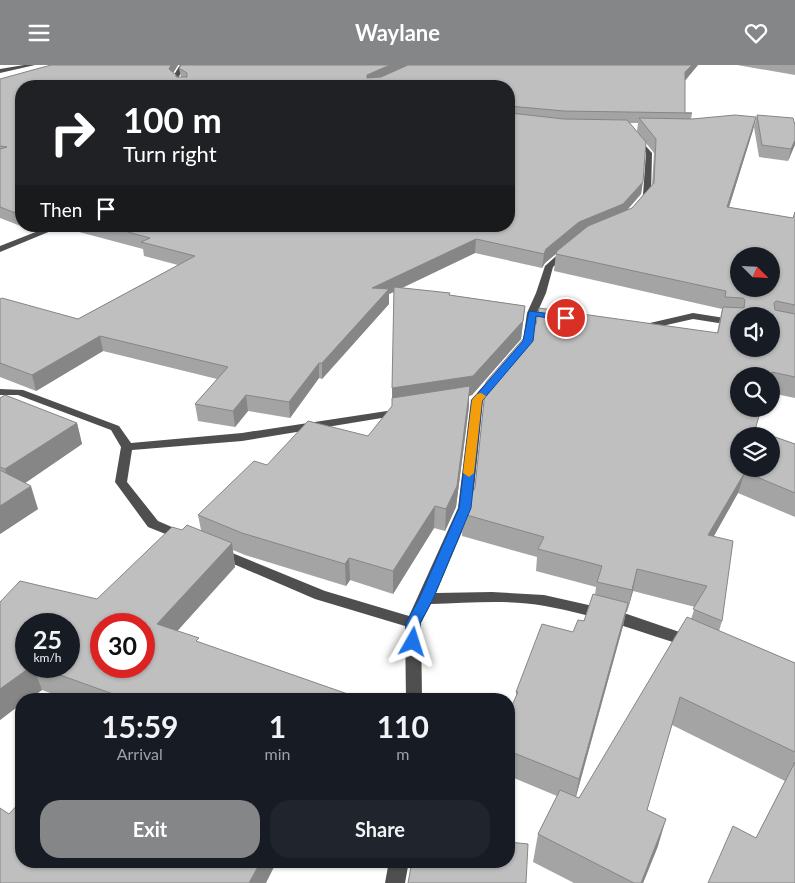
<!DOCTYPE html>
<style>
body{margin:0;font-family:Lato,sans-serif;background:#20242c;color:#f1f3f6;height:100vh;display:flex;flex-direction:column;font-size:19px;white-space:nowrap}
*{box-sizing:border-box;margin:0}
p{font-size:16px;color:#9ea1a6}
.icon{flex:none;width:28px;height:28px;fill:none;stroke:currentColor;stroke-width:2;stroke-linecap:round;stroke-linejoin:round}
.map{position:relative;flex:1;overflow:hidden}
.drawer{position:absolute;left:15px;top:628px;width:500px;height:175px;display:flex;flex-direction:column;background:#171b24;border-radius:20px;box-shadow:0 1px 4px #0004}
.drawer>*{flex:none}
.hud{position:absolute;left:15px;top:15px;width:500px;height:152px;border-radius:20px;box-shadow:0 1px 4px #0004;background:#202124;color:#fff;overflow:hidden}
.needle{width:32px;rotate:114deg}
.fabs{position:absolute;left:730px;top:182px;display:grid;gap:10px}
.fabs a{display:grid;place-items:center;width:50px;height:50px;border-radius:50%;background:#171b24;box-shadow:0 1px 4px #0004;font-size:25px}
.speed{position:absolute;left:15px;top:548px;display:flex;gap:10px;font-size:25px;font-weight:700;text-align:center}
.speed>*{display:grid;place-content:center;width:65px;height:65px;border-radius:50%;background:#171b24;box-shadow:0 1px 4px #0004;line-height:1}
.speed small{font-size:12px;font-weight:400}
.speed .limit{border:8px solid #d22;background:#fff;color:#111}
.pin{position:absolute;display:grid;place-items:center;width:42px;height:42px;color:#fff;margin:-21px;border:2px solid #fff;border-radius:50%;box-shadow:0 1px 5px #0007}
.me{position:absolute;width:55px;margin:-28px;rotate:6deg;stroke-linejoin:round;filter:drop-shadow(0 0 4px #0008)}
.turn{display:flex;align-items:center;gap:18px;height:105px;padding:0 25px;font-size:22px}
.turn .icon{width:65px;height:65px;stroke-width:2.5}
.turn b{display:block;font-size:35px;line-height:42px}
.then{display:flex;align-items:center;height:48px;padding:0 25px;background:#0003;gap:10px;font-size:19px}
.eta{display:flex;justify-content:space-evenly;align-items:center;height:85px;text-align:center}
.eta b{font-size:30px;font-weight:700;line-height:35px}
.button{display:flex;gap:10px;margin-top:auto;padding:10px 25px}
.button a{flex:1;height:58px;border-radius:20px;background:#858687;color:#fff;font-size:20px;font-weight:700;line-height:58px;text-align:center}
.button a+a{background:#20242c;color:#f1f3f6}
header{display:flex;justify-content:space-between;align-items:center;height:65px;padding:0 25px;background:#858687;color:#fff;font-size:22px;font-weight:700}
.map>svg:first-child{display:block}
</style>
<header><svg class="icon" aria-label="menu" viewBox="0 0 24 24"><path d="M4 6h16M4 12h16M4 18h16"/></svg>Waylane<svg class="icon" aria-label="heart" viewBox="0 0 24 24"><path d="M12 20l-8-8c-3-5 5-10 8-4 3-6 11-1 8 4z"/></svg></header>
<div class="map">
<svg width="795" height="818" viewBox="0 0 795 818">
<rect width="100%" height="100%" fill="#fff"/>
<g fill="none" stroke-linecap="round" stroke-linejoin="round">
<path fill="#4f4f4f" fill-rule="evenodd" d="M24 0H35L0 8V4Z
M180 0H186L178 13 187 19V21H179L181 20 172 13Z
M635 69 652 88 651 130 641 140 637 138 643 130 646 88 632 71Z
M51 161H63L0 187V181Z
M564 184 571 186 553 202 546 228 537 248 533 276 528 283H520L519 281 523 276 527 248 536 228 545 201Z
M693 248 731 254 739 253V259L731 260 693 254 640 266 635 263 637 261Z
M496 310 501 313 483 336 472 443 436 528 492 527 544 530 624 548 697 573 700 577 697 581 692 583C643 568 596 550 545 541 508 534 468 538 431 539L421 558 422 634H406L405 561 315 534 215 491 213 488 215 485H225L325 526 409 551 458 443 471 335 492 311Z
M0 324 23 325 119 361 131 378 242 368 400 344 406 347 400 350 242 376 132 385 127 417 158 456 188 469 190 472 188 475 183 476 148 462 115 417 121 382 111 365 18 330H0Z
M389 796H409L405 818H385Z"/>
</g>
<path fill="#a4a4a4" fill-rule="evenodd" d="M51 0H178L173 8 176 10 177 12H181L179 3 698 0 685 15V48H692L691 54 756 52 753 65 729 142 793 153 795 147V333L771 328V311H739L755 365 795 379V452L738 428 714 471 722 556 719 566 795 598V818L756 773 785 716 672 660 647 745 658 781 643 818H574L533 797 538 769 557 731 509 711V647L516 633V627L584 556 595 530 596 522 536 506 537 492 462 471 463 449 717 268 722 244 554 206 556 188 545 198 542 203 475 188 402 223 450 228V230L525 241 521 274 472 330 469 331V341L456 442 445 466 434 463 393 529 350 515 346 521 245 490 233 485 235 502 177 566 199 578 362 634H67L42 625 29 634H21V639L0 655V537L97 534 182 465H201L198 450 267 400 368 371 392 341 394 227 389 229V239L322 314 319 313 290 353 248 346 235 362 198 356 195 339 217 314 103 286 36 326 0 312V234L78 254 178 200 144 191 143 184 64 163V161H509L21 21V161H43L31 165 0 153V14ZM630 58H638L637 66 642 73ZM646 78 654 88 652 120 632 143 627 145 641 129ZM633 526 695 542 691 554 579 733 576 732 623 561 626 547H627ZM69 559V601H26Z
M737 0H795V10Z
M757 50 795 60V79L788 96 759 92 754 62Z
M0 333 77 358 82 379 25 418 38 444 0 469Z"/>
<path fill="#868686" d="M171 0H178L170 13 169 4Z
M390 0H412L367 19V10Z
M692 0H698L684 17 685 7Z
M756 52 753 65 724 158 727 142Z
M795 75V80L788 96 791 84Z
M643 117 641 129 621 152 578 171 545 198 542 203 544 189 546 184 579 157Z
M30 161H43L31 165Z
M476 174 475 188 389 229V239L322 314V298L372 223Z
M525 241 521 274 472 330 469 331V341L456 442 445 466 446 444 392 343V323Z
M100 271 103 286 36 326 32 310Z
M319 298V313L290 353 289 337Z
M246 330 248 346 235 362 233 346Z
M77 358 82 379 12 427 5 404Z
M745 407 738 428 702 492 708 470Z
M31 421 38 444 0 469V441Z
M435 441 434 463 393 529V506Z
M232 478 235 502 162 583 157 559Z
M349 493 350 515 346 521 345 499Z
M637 504 633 526 627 547 632 525Z
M628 538 623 561 574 738 579 714Z
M32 601H33L42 625 29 634H21V639L0 655V624Z
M666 754 658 781 643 818H641Z
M261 796H277L266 818H249Z"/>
<path fill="#bfbfbf" stroke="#868686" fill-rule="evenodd" d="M51 0H171L169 4 176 10V12H187V8L179 3 181 0H390L367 10V13L381 12 408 0H692L685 7V48H692L564 46 509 41V21H21V150L0 142V84L7 82 0 81V14Z
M509 43 510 48 564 54 627 55 646 77 643 117 623 139 579 157 546 184 544 189 476 174 372 223 389 224 322 298H319L289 337 246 330 233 346 195 339 228 302 100 271 32 310 0 298V234L2 233 78 254 195 191 141 177 150 173 106 161H509Z
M735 50 756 52 727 142 793 153 795 147V240L776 236 774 238 775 245 795 249V312L772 307 770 311H739V344H761L755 365 795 379V428L745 407 708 470 733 476 722 556 693 544 707 521 637 504 632 525 597 517 602 501 538 484 544 472 463 449 475 422 486 317 536 259 539 243 718 268 723 242 744 243 745 235 743 233 725 232 726 226 556 189 557 186 588 161 632 143 654 118 656 74 639 53 692 54ZM739 191H771V224H739ZM739 251H771V284H739ZM739 371H771V404H739Z
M757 50 793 53 795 60V75L791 84 762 80Z
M394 222 450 228 449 230 525 241 523 256 473 311 392 323Z
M470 321 457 421 446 444 435 441 393 506 349 493 345 499 242 468 198 450 254 396 267 400 308 356 368 371 392 341V333Z
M5 330 77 358 5 404 0 402V333Z
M0 405 31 421 0 441Z
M187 460 232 478 157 559 199 573 196 576 362 634H127L35 601H69V559H26V601H32L0 624V537L20 516 97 534 172 462 182 465ZM101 559H144V601H101Z
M593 529 628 538 579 714 509 686V647L518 627H516L542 559 573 567 578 555 584 556Z
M687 552 795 598V687L680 632 647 745 666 754 641 818H634L538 769 560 725 579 733Z
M795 697V818H708L733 761 756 773Z
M21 736V796H182L190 800 193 796H261L249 818H0V743L9 749Z
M509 777 528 779 526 818H408L412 796H509Z"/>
<path fill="#1a73e8" stroke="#114b97" d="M529 246 566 251 570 253 566 256 536 251 533 276 482 336 471 443 433 534 420 558V577L418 581 413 583 408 581 406 577V558L419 534 459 443 472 335 523 276Z"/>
<path fill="#f59e0b" d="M481 328 486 331 482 336 474 408 469 412 463 408 472 335 477 329Z"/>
</svg>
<div class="fabs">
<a><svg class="needle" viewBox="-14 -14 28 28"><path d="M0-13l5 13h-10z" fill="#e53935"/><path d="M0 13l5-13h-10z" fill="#9ea1a6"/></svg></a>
<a><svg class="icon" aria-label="sound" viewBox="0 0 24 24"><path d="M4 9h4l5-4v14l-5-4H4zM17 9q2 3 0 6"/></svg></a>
<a><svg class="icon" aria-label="search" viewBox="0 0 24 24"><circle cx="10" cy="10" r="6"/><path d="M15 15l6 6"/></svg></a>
<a><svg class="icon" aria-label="layers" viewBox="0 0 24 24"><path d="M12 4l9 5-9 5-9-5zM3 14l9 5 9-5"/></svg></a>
</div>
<div class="speed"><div>25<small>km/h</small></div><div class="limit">30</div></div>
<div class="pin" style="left:566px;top:253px;background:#d93025"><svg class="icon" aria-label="arrive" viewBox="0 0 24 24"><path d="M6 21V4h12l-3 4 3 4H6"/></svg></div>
<svg class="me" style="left:413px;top:577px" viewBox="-20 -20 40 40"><path d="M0-17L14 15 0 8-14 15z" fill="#1a73e8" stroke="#fff" stroke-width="4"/></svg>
<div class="hud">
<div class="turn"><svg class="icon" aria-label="right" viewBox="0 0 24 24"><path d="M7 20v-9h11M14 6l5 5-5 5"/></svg><div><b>100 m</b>Turn right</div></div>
<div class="then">Then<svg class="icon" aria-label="arrive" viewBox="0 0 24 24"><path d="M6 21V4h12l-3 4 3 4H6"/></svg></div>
</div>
<section class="drawer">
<div class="eta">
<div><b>15:59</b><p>Arrival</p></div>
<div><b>1</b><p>min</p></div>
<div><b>110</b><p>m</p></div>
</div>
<div class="button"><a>Exit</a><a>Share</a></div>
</section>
</div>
